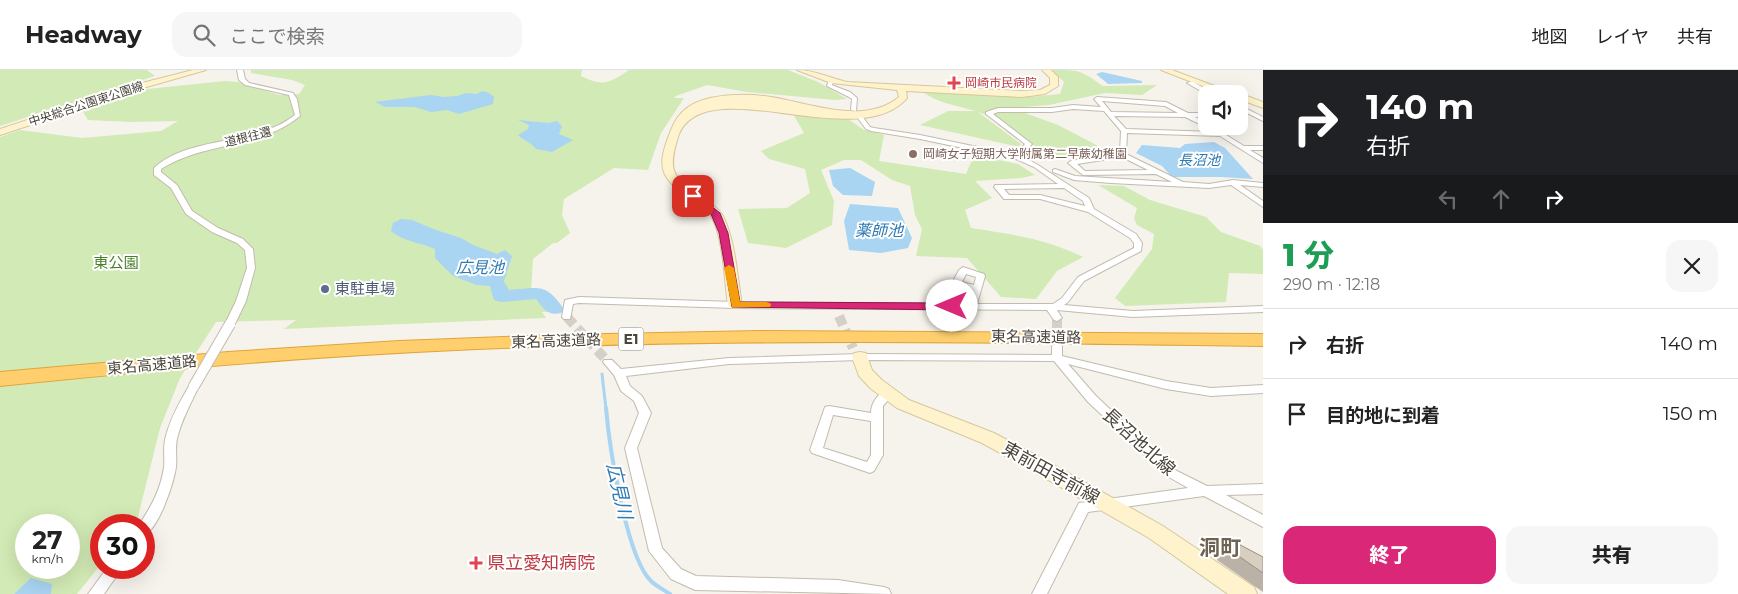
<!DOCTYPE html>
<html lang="ja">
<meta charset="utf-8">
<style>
body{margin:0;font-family:Montserrat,"Noto Sans JP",sans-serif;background:#f6f6f6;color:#222;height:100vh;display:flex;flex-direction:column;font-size:19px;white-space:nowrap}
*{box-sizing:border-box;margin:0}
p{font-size:16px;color:#767676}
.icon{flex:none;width:28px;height:28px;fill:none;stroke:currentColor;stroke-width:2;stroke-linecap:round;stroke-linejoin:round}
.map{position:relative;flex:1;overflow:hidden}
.drawer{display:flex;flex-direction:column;background:#fff;width:475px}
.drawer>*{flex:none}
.top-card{background:#202124;color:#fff;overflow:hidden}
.tools{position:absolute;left:1198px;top:15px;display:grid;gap:10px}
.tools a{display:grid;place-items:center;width:50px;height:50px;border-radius:10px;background:#fff;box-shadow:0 5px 20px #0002;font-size:25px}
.speed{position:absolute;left:15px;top:444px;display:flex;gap:10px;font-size:25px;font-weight:700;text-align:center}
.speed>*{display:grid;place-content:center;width:65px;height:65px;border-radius:50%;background:#fff;box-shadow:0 5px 20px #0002;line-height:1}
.speed small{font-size:12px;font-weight:400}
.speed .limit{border:8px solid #d22;background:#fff;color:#111}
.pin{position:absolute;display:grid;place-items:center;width:42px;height:42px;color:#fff;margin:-21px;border-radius:10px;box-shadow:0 2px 8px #0006}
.me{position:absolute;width:55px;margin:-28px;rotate:270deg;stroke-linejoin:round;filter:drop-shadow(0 0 4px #0008)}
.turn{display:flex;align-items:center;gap:18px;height:105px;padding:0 20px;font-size:22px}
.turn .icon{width:65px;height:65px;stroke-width:2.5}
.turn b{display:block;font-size:35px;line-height:42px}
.lanes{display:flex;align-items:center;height:48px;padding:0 20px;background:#0003;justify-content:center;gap:25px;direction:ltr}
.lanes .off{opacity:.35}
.round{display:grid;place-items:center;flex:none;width:52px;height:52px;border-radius:15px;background:#f6f6f6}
.headline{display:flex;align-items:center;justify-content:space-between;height:85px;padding:0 20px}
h1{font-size:30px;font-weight:800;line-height:38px;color:#1e9e55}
.button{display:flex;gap:10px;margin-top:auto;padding:10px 20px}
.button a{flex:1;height:58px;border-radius:15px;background:#db2777;color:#fff;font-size:20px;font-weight:800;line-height:58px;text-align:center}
.button a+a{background:#f6f6f6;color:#222}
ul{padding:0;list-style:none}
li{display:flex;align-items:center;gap:15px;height:70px;padding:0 20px;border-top:1px solid #e0e0e0}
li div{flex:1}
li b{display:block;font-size:19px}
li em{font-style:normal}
header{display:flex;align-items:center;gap:30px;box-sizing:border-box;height:70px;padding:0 25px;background:#fff;border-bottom:1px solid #e0e0e0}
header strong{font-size:24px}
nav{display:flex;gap:28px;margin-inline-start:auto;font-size:18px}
.search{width:350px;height:45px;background:#f6f6f6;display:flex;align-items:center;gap:12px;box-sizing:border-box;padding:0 18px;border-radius:15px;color:#767676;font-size:19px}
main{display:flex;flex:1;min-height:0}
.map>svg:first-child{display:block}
</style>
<header>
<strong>Headway</strong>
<div class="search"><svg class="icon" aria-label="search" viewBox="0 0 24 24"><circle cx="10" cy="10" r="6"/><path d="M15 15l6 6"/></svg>ここで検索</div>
<nav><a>地図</a><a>レイヤ</a><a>共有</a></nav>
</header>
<main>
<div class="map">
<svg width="1263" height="524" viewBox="0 0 1263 524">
<rect width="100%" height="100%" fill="#f6f3ec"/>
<path fill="#d2eab5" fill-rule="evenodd" d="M0 0H147L155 6 0 56Z
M251 0H582L581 6C603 17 610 13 629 0H788L818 12 847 29 835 30 747 22 707 15 676 26 674 28H684L661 63 648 100 614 98 564 129 562 145 570 163 557 173H553L533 189 531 220 558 242H542L546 248 284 259 296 250 216 252 180 308 160 358 137 451 133 455H101V494L77 524H0V67L20 60 82 68 161 61 178 51 130 52 88 50 82 40 147 19 225 11 238 12 279 25 299 24 305 15 292 10 251 3ZM26 455H69V498H26Z
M1052 0C1080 0 1080 0 1103 16L1157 15 1142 25 1105 23 1049 35 1011 38 1058 55 1104 79C1081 83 1055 92 1033 83L1035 76C1018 61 999 50 978 42L1021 74 1019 77 920 55 948 41H975C957 35 939 34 923 22L1030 27 1060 24 1064 12Z
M803 40 848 49 864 60 884 65 879 91 966 104 974 85 1018 94 1035 105 1021 108 975 111 992 128 965 140 971 158C1010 164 1048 169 1083 187L1057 201 1036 229 1001 227 967 188 916 186 922 159 915 145 910 116 892 110 861 90H844L821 100 834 131 832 155 786 178 748 173 738 139 787 138 810 123 805 99 769 89 761 81 804 63 792 42Z
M1098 115 1124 116 1150 130 1206 147 1221 162 1260 176 1263 180V204L1229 203 1226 232 1125 236 1115 228 1152 179 1154 164 1137 155 1134 148 1137 138Z"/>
<path fill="#a9d4f2" d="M1102 2 1142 11V13L1108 14 1096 4Z
M483 21 489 23 494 27 493 34 459 44 447 40 431 42 415 37H385L375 32 431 25 444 27 457 26 466 23 476 24Z
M518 50 548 53 557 51 562 56 559 64 573 70 552 82 536 79C531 72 524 71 518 65L528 59 529 55Z
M1214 72 1225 78 1253 109 1221 107H1172L1162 96 1136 83 1142 75 1180 78 1185 74Z
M850 98 875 112 872 126 843 125 833 116 829 100Z
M850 134 898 138 912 168 908 178 881 183 849 180 844 151Z
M401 149 412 150 436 160 461 168 473 175 497 184 505 180 512 186 502 217 477 215 453 206 435 188V179C420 172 404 172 391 161L393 153Z
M31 508 52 514 51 524H14Z"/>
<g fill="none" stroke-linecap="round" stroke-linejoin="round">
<path stroke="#a9d4f2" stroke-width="3" d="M602 304 606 339"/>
<path stroke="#a9d4f2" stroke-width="4" d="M606 338C609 374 626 487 651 511 656 516 664 520 670 524"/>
<path fill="#a9d4f2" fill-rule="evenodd" d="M499 211 505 213 509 220C539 218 545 212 564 239L561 243C547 246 544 239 536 229L501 232 494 230 490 217 493 213Z"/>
<path stroke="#d4d0c8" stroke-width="10" stroke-dasharray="10 5" stroke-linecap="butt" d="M839 246 853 278
M567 247 608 292
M1057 248V275"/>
<defs>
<path id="street" d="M237 0H243L245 9 249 13 293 23 297 29 300 46C260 79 206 71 161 99V102L177 115 192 141 218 158 243 169 253 179 255 198 246 231 235 254 230 257 225 254 236 231 247 198 245 180 237 173 212 162 186 144 171 118 154 105V98C190 65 254 77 295 45L289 25 245 15 239 10Z
M829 10H833L832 15 834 16 850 22 857 28 856 41 851 40 852 29 849 27 827 16Z
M1195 10 1200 11 1195 13 1214 24H1206L1187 13Z
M1097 27 1166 32 1188 43H1206V47H1195L1206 53V56H1208H1204L1185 47 1114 46 1126 59 1215 62 1218 60 1244 76H1263V80H1250L1263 88V93L1220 66 1127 63 1126 84 1183 112 1209 114 1233 110 1263 113V117L1240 115 1263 131V137L1231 115 1209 118 1111 113 1074 110 1053 102V100L1055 99 1075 106 1172 112 1156 104 1083 105 1069 94 1068 93 1071 91 1120 83 1121 61 1104 41 1073 39 1052 42H998L993 44 1032 74 1022 86 1038 95 1089 128 1094 139 1136 164 1142 173 1141 181 1084 211 1068 232 1064 235 1133 241 1263 236V242L1133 247 1057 240 1062 248 1057 251 1054 250 1047 240 735 238 579 233 573 234 570 249H564L562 247 565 230 579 227 735 232 968 234 972 220 954 215 952 213 959 200 963 197 984 204 985 206 977 234H1053L1062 228 1078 207 1134 178V173L1130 168 1088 142 1040 129H1004L994 117 995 115 1058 114 1034 97 1016 89 920 69 871 61 866 59 857 47 862 46 870 57 874 58 920 65 1016 85 1025 74 986 44V42L998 38H1052L1073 35 1101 37 1094 29ZM1102 31 1165 36 1178 43 1111 42ZM1122 87 1148 100 1085 101 1077 94ZM1064 118 1083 131 1085 136 1040 125H1009L1004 119ZM966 204 976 207 974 215 962 212Z
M1239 35 1263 47V51L1239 39Z
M1057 273 1062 276V286L1166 311 1211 318 1263 315V323L1211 326 1166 319 1068 294 1096 326 1175 400 1207 416 1263 414V424L1226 425 1263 445V457L1204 426 1088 442 1047 524H1032L1079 433 1188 418 1167 406 1088 332 1054 291 860 290 729 294 626 306 630 316 642 326 651 343 637 378 662 478 681 499 696 506 838 510 884 517 889 519 891 524 695 520 671 509 649 481 625 378 639 343 634 331 621 321 614 305 603 292 604 290H612L621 299 729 288 860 284 1052 285V276Z
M194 312 198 313 199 316C191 333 181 351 177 369 175 378 177 388 176 397 174 412 159 459 144 465V455H139C151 437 161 419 164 397 165 388 163 379 165 370 169 351 179 333 189 316L190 313Z
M888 319 892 320 894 323 883 336V385L874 401 870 403 812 383 810 380 825 337 829 336 871 343C871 333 878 323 888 319ZM833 345 871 351V385L867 392 823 378Z
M107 498H122L104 524H88Z"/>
<path id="secondary" d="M193 0H206L136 20 0 65V59L130 16Z
M797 0C814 0 830 8 847 12L1022 21 1040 20 1050 15V8L1042 0H1051L1058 7V16L1045 24 1022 27 906 21 907 28C858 85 707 0 679 64 665 106 675 107 707 131 713 135 719 139 723 146 736 173 737 206 742 235L740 238H730L728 235C724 209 724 169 711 146 708 140 699 136 694 132 660 107 655 100 671 60 679 40 691 33 710 28 730 24 751 24 771 27 810 33 864 56 899 27L897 20 831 13Z
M1161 0H1172L1236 24H1223Z
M1239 23 1263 32V38L1239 29Z
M860 282 866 283 872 300 882 310 909 330 994 363 1043 389 1163 456 1254 517 1257 524H1228L1149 468 1029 399 982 373 897 338 870 318 859 306 852 287 854 283Z"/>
<path id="highway" d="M759 261 1263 264V276C994 272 725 268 456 280 304 287 152 300 0 316V302L228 282 399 271 557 265Z"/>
</defs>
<use href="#street" stroke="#c2bbae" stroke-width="2"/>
<use href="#secondary" stroke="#d6c79b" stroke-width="2"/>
<use href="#highway" stroke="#e0a43c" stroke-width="2"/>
<use href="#street" fill="#fff" fill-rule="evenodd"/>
<use href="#secondary" fill="#fff3cd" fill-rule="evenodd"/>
<use href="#highway" fill="#ffcf6e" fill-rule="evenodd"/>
<defs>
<path id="street-bridge" d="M194 316 230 254"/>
</defs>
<use href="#street-bridge" stroke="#c2bbae" stroke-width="12" stroke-linecap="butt"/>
<use href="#street-bridge" stroke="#fff" stroke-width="10"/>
</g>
<path fill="#bab2a6" d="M1229 469 1263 487V522L1217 490 1219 480Z"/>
<path fill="#d8cfc1" stroke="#979187" d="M1229 469 1263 487V503L1227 478Z"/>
<path fill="#db2777" stroke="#8e194d" d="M690 124H696L720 143 728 163 740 232 952 233 958 236 952 240 732 237 719 163 711 144 690 128Z"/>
<path fill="#f59e0b" d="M729 195 734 198 740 232H766L770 233 771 235 770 237H732L724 198Z"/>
<g fill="#e0444e" stroke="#fff" stroke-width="2">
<path d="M951.5 5.5h5v5h5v5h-5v5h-5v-5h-5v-5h5z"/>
<path d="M473.5 485.5h5v5h5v5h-5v5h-5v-5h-5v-5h5z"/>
</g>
<circle fill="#8d6e63" stroke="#fff" stroke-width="2" cx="913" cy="84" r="5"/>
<circle fill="#5c6f8a" stroke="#fff" stroke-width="2" cx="325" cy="219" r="5"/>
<g text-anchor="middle" stroke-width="4" stroke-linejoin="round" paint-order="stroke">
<g font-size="12" fill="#be3a42" stroke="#fff" text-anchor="start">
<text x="965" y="17">岡崎市民病院</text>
</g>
<g font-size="12" fill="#4b4439" stroke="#fff">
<text transform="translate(86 34) rotate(-18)" y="4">中央総合公園東公園線</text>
<text transform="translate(248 67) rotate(-14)" y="4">道根往還</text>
</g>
<g font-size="12" fill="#785e54" stroke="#fff" text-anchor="start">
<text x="923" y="88">岡崎女子短期大学附属第二早蕨幼稚園</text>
</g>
<g font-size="14" font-style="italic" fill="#2e7ab2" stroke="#fff">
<text x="1199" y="95">長沼池</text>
</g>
<rect fill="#fff" stroke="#817c74" stroke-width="1" x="618.5" y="257.5" width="25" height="23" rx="4"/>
<g font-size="14" font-weight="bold" fill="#4b4439">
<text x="631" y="274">E1</text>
</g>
<g font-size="15" fill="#4a7f2a" stroke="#fff">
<text x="116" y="198">東公園</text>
</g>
<g font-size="15" fill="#4e5e75" stroke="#fff" text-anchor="start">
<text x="335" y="224">東駐車場</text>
</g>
<g font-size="15" fill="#4b4439" stroke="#fff">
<text transform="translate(1036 267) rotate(1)" y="5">東名高速道路</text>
<text transform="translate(556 271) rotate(-2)" y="5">東名高速道路</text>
<text transform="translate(152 295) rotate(-5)" y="5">東名高速道路</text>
</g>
<g font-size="16" font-style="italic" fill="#2e7ab2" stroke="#fff">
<text x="879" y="166">薬師池</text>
<text x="480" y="203">広見池</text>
</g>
<g font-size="18" fill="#4b4439" stroke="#fff">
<text transform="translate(1139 372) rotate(42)" y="6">長沼池北線</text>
<text transform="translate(1051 403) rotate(29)" y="6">東前田寺前線</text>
</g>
<g font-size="18" fill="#be3a42" stroke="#fff" text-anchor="start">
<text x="487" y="499">県立愛知病院</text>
</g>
<g font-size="19" font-style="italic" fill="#2e7ab2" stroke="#fff">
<text transform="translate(620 421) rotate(77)" y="7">広見川</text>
</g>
<g font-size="21" font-weight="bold" fill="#6e6250" stroke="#fff">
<text x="1220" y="485">洞町</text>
</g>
</g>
</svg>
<div class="tools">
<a><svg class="icon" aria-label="sound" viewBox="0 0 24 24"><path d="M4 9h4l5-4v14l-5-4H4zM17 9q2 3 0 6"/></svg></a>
</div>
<div class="speed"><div>27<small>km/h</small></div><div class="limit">30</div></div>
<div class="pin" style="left:693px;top:126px;background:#d93025"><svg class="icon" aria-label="arrive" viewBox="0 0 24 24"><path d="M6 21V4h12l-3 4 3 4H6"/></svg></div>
<svg class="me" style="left:952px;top:236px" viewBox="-20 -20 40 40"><circle r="19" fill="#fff"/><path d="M0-13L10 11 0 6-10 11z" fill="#db2777"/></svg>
</div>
<section class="drawer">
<div class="top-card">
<div class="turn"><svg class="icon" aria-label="right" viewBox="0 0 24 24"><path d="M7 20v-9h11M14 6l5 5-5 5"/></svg><div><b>140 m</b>右折</div></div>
<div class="lanes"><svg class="icon off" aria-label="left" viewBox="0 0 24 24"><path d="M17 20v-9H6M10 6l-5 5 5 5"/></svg><svg class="icon off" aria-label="ahead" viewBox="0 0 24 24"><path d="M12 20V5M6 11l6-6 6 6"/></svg><svg class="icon" aria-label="right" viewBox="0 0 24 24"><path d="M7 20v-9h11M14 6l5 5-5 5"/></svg></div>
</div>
<div class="headline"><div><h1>1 分</h1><p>290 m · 12:18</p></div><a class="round"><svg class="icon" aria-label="close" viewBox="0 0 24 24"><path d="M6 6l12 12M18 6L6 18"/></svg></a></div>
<ul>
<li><svg class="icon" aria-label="right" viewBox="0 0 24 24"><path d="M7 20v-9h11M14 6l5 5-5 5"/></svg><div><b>右折</b></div><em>140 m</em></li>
<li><svg class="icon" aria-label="arrive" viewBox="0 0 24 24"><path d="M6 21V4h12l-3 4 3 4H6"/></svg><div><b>目的地に到着</b></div><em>150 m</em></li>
</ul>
<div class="button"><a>終了</a><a>共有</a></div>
</section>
</main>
